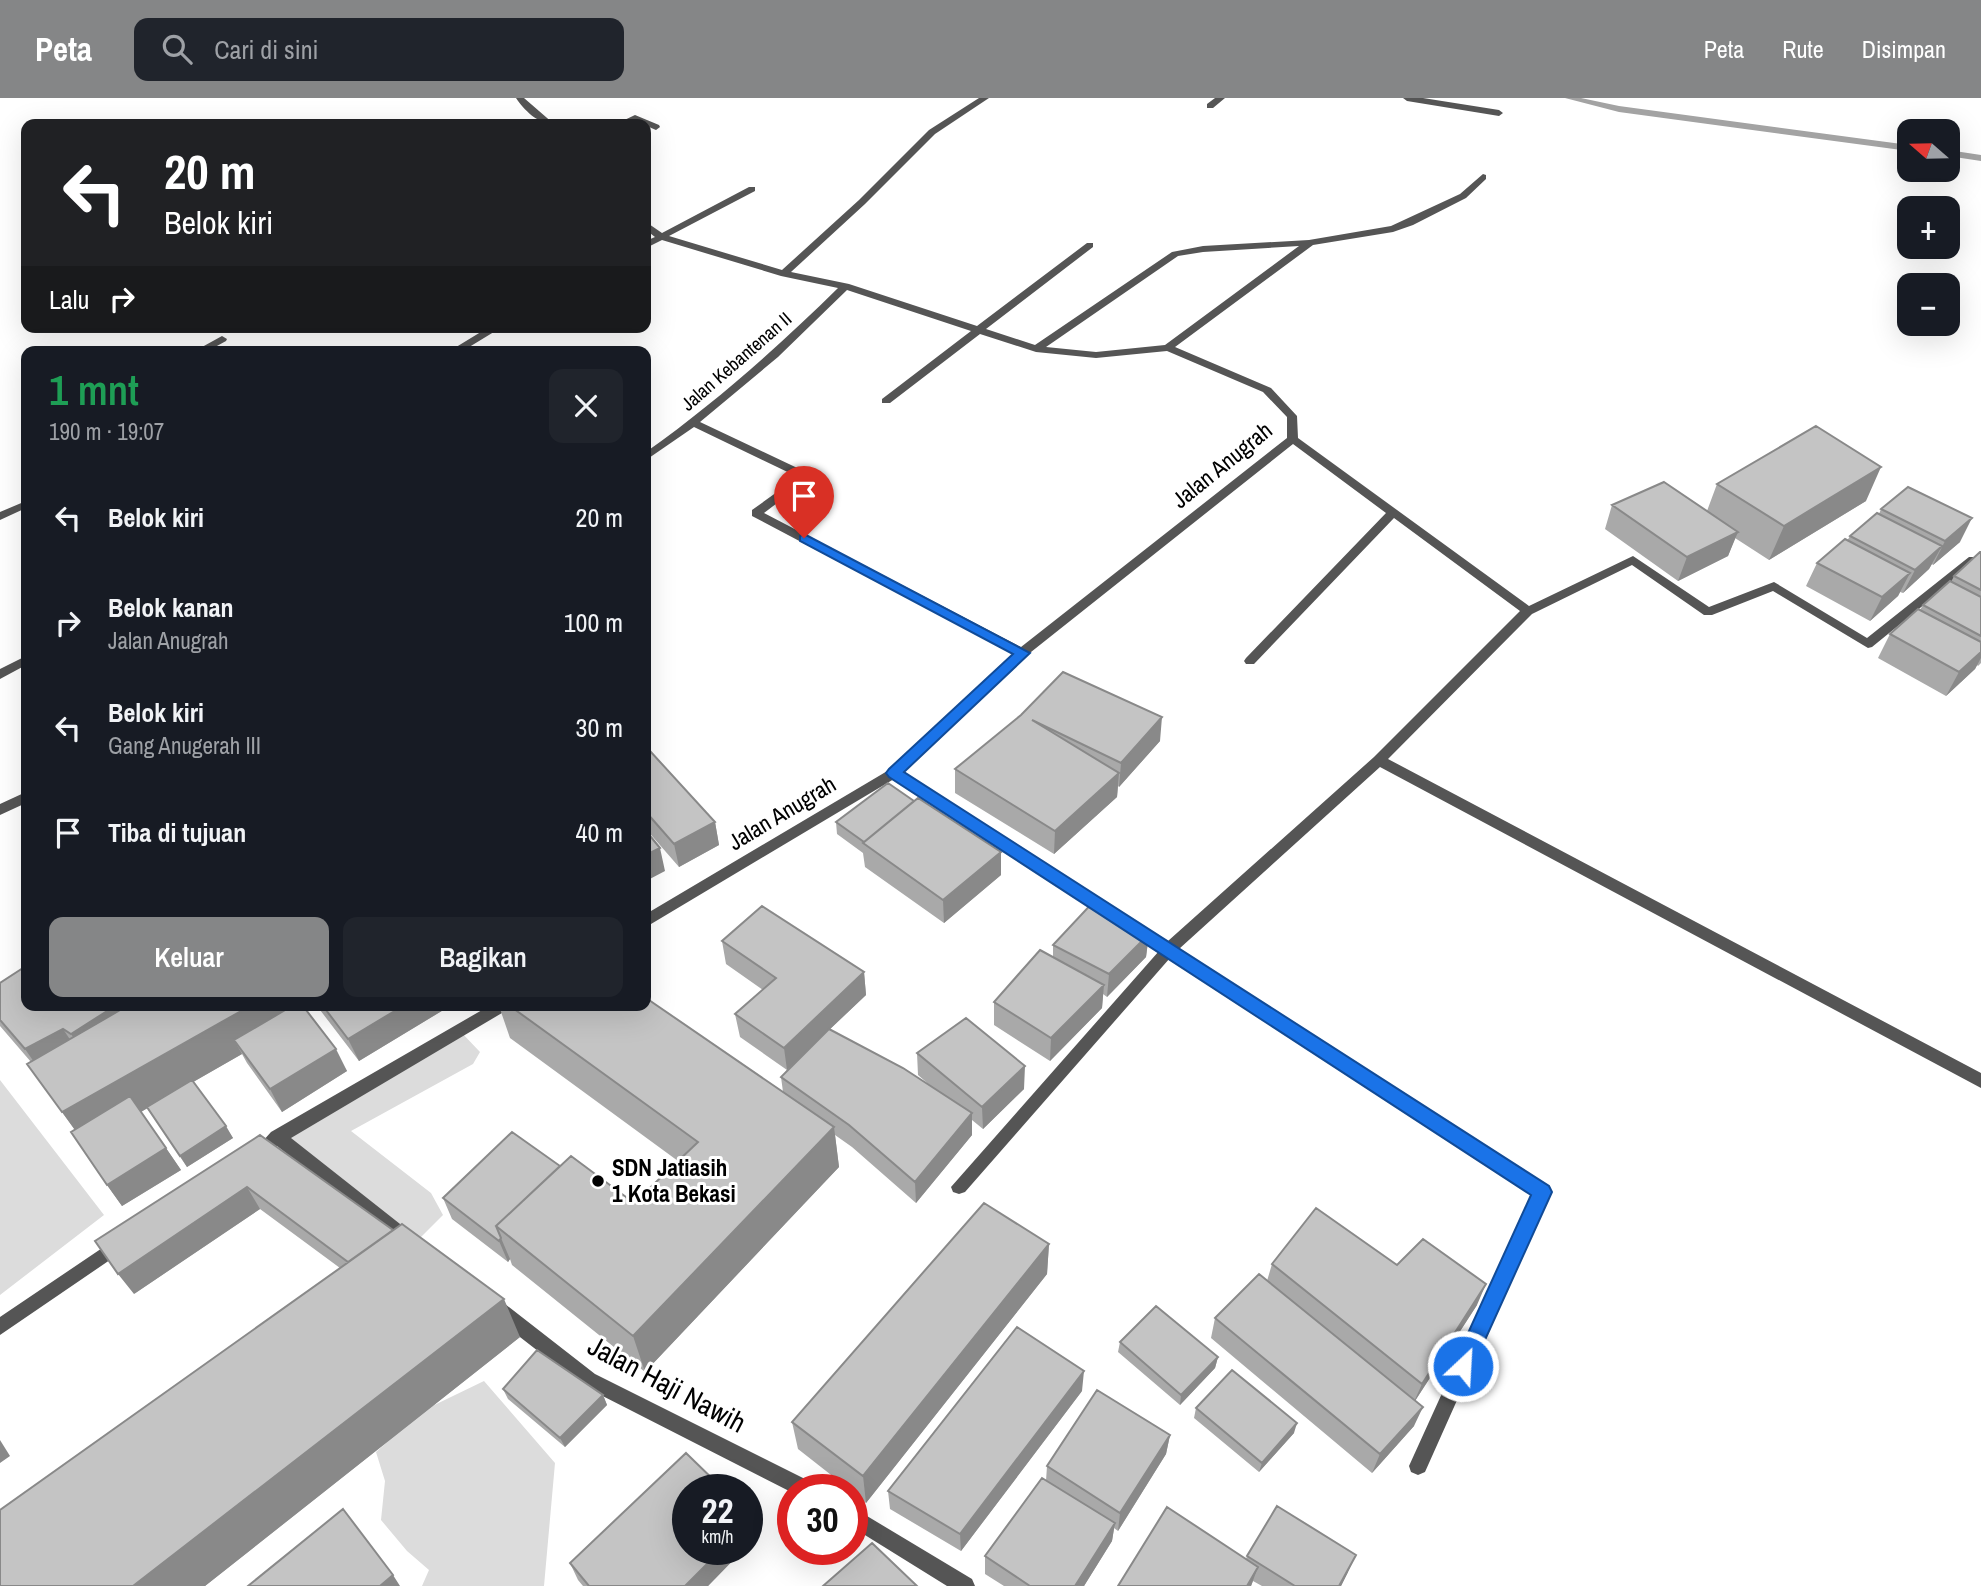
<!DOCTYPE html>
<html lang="id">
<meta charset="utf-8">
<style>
body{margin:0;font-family:"Archivo Narrow",sans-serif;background:#20242c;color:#f1f3f6;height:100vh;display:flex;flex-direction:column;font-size:26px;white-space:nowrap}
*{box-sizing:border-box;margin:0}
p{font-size:23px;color:#9ea1a6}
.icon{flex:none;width:38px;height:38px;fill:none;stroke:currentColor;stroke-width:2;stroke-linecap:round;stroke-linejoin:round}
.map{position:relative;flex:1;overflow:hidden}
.panel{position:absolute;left:21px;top:248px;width:630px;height:665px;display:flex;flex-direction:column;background:#171b24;border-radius:14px;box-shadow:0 7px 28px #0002}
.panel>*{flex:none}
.top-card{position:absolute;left:21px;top:21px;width:630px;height:214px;border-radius:14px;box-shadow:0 7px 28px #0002;background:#202124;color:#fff;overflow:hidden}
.needle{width:46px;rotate:290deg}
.controls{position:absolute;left:1897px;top:21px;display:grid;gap:14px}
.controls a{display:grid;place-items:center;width:63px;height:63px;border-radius:14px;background:#171b24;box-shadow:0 7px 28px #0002;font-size:35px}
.speed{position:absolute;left:672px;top:1376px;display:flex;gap:14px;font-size:35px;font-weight:700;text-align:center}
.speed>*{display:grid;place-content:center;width:91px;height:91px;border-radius:50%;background:#171b24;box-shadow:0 7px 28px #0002;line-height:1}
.speed small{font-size:18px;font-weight:400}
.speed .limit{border:10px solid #d22;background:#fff;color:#111}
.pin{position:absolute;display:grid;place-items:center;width:60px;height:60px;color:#fff;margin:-72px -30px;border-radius:50% 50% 50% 0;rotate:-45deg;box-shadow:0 0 7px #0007}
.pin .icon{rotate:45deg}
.me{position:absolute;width:77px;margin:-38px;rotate:25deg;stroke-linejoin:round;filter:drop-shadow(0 0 5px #0008)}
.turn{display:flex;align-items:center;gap:24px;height:147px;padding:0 28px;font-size:32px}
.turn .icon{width:91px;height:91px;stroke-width:2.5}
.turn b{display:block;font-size:49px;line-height:60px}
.then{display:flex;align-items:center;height:66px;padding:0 28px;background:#0003;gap:14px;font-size:26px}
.round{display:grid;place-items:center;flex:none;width:74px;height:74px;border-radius:14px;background:#20242c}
.overview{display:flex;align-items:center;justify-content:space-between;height:119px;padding:0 28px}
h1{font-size:42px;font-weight:600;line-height:52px;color:#1e9e55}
.button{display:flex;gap:14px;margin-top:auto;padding:14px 28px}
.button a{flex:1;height:80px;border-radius:14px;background:#858687;color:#fff;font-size:28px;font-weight:600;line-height:80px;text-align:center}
.button a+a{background:#20242c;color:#f1f3f6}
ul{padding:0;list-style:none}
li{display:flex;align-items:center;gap:21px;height:105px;padding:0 28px}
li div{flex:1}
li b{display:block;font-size:26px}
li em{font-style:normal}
header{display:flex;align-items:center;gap:42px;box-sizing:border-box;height:98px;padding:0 35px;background:#858687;color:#fff}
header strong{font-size:33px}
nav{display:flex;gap:38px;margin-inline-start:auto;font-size:24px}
.search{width:490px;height:63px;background:#20242c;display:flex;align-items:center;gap:18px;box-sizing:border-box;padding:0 24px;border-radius:14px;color:#9ea1a6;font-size:26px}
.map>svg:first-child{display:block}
</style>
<header>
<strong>Peta</strong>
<div class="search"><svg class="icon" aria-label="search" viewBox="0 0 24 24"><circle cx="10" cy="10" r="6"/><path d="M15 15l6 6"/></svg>Cari di sini</div>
<nav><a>Peta</a><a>Rute</a><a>Disimpan</a></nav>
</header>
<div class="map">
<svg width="1981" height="1488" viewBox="0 0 1981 1488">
<rect width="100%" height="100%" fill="#fff"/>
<path fill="#dcdcdc" d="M460 933 480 954 473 966 351 1033 431 1095 443 1117 414 1146 277 1039Z
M0 982 104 1117 0 1197Z
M484 1283 555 1365 544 1488H422L429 1472 407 1453 381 1422 385 1383 376 1354 422 1313Z"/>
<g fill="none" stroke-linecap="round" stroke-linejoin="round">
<path fill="#a3a3a3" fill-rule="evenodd" d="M1565 0H1581L1619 8 1909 47V53L1619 14Z
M1948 52 1981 57V63L1948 58Z"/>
<path fill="#555" fill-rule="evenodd" d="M516 0H524L554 26C539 27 524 12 516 0Z
M979 0H989L935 36 865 106 791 174 849 186 977 228 1087 145H1093V149L986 231 1035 247 1172 154 1203 148 1309 142 1391 128 1460 96 1483 76 1486 77V81L1466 100 1413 127 1393 134 1313 147 1175 249 1271 290 1297 318 1298 340 1529 508 1633 458 1709 509 1774 484 1867 540 1969 459H1977L1979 462 1872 549 1868 550 1773 493 1712 517H1704L1632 467 1532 516 1388 661 1981 975V990L1380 669 1179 851 1548 1089 1550 1094 1425 1374 1418 1377 1411 1374 1409 1368 1532 1097 1170 860 965 1094 959 1096 953 1094 951 1089 1159 853 1129 833 1127 829 1129 825H1139L1168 843 1374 659 1520 513 1394 420 1254 566H1246L1244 563 1246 560 1386 415 1293 346 1026 558 903 674 1113 808 1115 812 1113 816H1103L894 681 646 829V816L889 672 1013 556 752 418V412L798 379 694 329 646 362V354C715 305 778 249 838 190L781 178 662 142 646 150V143L655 139 646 132V124L662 135 749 89H755V93L669 138 782 172 859 102 929 32ZM1299 148 1165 247 1096 254 1046 249 1178 158 1203 154ZM847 192 971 233 882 301V305H890L980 236 1036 254 1096 260 1167 253 1263 294 1287 319V340L1021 549 764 415 810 380V376L700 324 778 259Z
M1215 0H1225L1213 10H1207V6Z
M1403 0H1423L1499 12 1503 15 1499 18 1407 3Z
M635 17 659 27 660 29 656 32 635 23 627 26H616Z
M489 229H502L461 254H448Z
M222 238 227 241 226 243 206 254H193Z
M26 403V410L0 422V414Z
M26 558V567L0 581V571Z
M26 694V705L0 717V706Z
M489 908H509L507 912 291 1040 414 1137 416 1142 414 1147 408 1150 402 1147 277 1048 270 1051 264 1049 262 1044 271 1034Z
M120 1138 126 1141 128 1146 126 1151 0 1237V1219Z
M499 1204 505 1206 595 1276 811 1384 813 1391H793V1395L583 1288 493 1218 490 1212 493 1206Z
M852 1409 972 1481 975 1488H947L852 1429Z"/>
</g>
<path fill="#a9a9a9" d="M1717 386 1866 403 1769 462 1735 440 1728 458 1678 483 1605 431 1612 407 1707 413Z
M1881 411 1960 444 1933 467 1932 466 1929 471 1903 495 1900 494 1898 498 1870 523 1806 488 1817 465 1847 443 1850 438 1879 416Z
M1981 454V565L1978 568 1977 567 1975 571 1946 598 1878 560 1890 536 1920 512 1923 507 1951 484 1954 478Z
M1021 617 1160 643 1119 689 1118 688 1117 699 1054 756 955 695V671Z
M646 655 715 724 719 747 679 769 646 731Z
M914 703 1001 754V777L944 825 865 769 863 755 837 736 836 724Z
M1149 836 1146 859 1107 899 1103 896 1102 910 1050 963 994 927V904L1053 859V847Z
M722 843 864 874 866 897 830 931 933 990 918 977 917 955 1024 991 983 1031 972 1022V1037L916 1105 852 1049 835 1037 839 1069 645 1274 512 1167 510 1161 508 1164 452 1121 443 1100 560 1068 634 1105 678 1063 510 940 499 908H646L783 994 781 979 787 972 740 939 735 916 763 892 726 866Z
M0 885 303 908 347 973 282 1014 247 965 242 956 193 984 233 1040 187 1069 147 1010 141 1014 181 1072 122 1108 107 1087 75 1032 27 966 31 964 0 928Z
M317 908H444L445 911 359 963Z
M260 1037 520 1239 205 1488H0L340 1170 260 1111 134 1196Z
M1049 1146 1047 1176 866 1405 852 1394V1391H849L798 1351 792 1324Z
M1272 1166 1397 1167 1477 1207 1415 1303 1414 1328 1372 1375 1211 1240 1215 1220 1267 1183Z
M1120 1244 1218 1259 1215 1270 1180 1307 1118 1254Z
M503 1291 603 1297 607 1307 565 1349 508 1301Z
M1082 1293 961 1453 890 1411 888 1393Z
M1196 1310 1294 1335 1259 1374 1194 1320Z
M1170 1337 1166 1356 1118 1433 1114 1430 1112 1443 1084 1488H1004L985 1476V1458L1046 1383 1047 1368Z
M688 1451H744L708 1488H583L578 1482 570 1465Z
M1247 1458 1348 1474 1341 1488H1262L1253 1483 1251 1488H1118L1246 1461Z"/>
<path fill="#898989" d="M1881 369 1866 403 1769 462 1784 428Z
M1972 420 1960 444 1933 467 1945 443Z
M1738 434 1728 458 1678 483 1687 459Z
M1942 448 1929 471 1903 495 1915 472Z
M1910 475 1898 498 1870 523 1882 499Z
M1981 554V560L1975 571 1946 598 1959 574Z
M1162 619 1160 643 1119 689 1121 665Z
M1119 675 1117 699 1054 756 1055 733Z
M715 724 719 747 679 769 674 746Z
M660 750 665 773 646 783V757Z
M1001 754V777L944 825 943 802Z
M1149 836 1146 859 1107 899 1109 876Z
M864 874 866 897 787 972 784 950Z
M1104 887 1102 910 1050 963 1051 940Z
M115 908H177L93 969 71 936Z
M250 908H295L234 942 242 956 85 1046 62 1014Z
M403 908H444L445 911 359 963 348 941Z
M63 931 85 964 48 984 25 951Z
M336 951 347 973 282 1014 270 991Z
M1025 968 1024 991 983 1031 982 1009Z
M972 1015V1037L916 1105 915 1084Z
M226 1028 233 1040 187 1069 180 1058Z
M834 1029 839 1069 645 1274 633 1238Z
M166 1050 181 1072 122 1108 107 1087Z
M247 1089 260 1111 134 1196 118 1176Z
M501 1140 510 1161 508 1164 499 1143Z
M1049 1146 1047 1176 866 1405 863 1378Z
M1486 1186 1477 1207 1413 1306 1422 1286Z
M504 1201 520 1239 205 1488H133Z
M1218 1259 1215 1270 1180 1307 1181 1297Z
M1084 1273 1082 1293 961 1453 960 1436Z
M603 1297 607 1307 565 1349 560 1340Z
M1423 1309 1414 1328 1372 1375 1380 1356Z
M1297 1325 1294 1335 1259 1374 1262 1365Z
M1170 1337 1166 1356 1118 1433 1120 1415Z
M0 1342 10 1358 0 1365Z
M752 1420 757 1438 747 1447V1425Z
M1115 1425 1112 1443 1084 1488H1075Z
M722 1451H744L708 1488H685Z
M1356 1457 1348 1474 1341 1488H1339Z
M1258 1469 1251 1488H1247Z
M393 1477 400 1488H380Z"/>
<path fill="#c4c4c4" stroke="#898989" stroke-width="2" d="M1816 328 1881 369 1784 428 1717 386Z
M1664 384 1738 434 1687 459 1612 407Z
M1908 389 1972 420 1945 443 1881 411Z
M1877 415 1942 448 1915 472 1850 438Z
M1845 441 1910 475 1882 499 1817 465Z
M1980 454H1981V492L1954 478Z
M1950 483 1981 499V538L1923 507Z
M1918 511 1981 544V554L1959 574 1890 536Z
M1063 574 1162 619 1121 665 1032 622 1119 675 1055 733 955 671 1021 617Z
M650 653 715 724 674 746 646 714V655Z
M888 685 914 703 864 744 836 724Z
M918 700 1001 754 943 802 863 745Z
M646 733 660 750 646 757Z
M1096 801 1149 836 1109 876 1053 847Z
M762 808 864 874 784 950 735 916 776 880 722 843Z
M1040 852 1104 887 1051 940 994 904Z
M26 868V908H115L71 936 63 931 25 951 0 922V885Z
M646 900 834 1029 633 1238 496 1128 571 1058 634 1105 698 1044 510 908H646Z
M127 908H250L62 1014 27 966Z
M292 908H303L336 951 270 991 234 942Z
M323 908H403L348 941Z
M966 920 1025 968 982 1009 917 955Z
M829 931 903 970 972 1015 915 1084 849 1027 781 979Z
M192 982 226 1028 180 1058 147 1009Z
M130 998 166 1050 107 1087 71 1034Z
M512 1034 560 1068 496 1128 501 1140 499 1143 443 1100Z
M260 1037 393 1132 348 1164 247 1089 118 1176 95 1143Z
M984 1105 1049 1146 863 1378 792 1324Z
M1316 1110 1397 1167 1423 1141 1486 1186 1422 1286 1272 1166Z
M402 1126 504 1201 133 1488H0V1412Z
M1259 1176 1423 1309 1380 1356 1215 1220Z
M1156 1208 1218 1259 1181 1297 1120 1244Z
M1017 1229 1084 1273 960 1436 888 1393Z
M537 1252 603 1297 560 1340 503 1291Z
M1232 1272 1297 1325 1262 1365 1196 1310Z
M1097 1292 1170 1337 1120 1415 1047 1368Z
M686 1355 723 1391H688V1451H722L685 1488H589L570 1465Z
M1042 1380 1115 1425 1075 1488H1030L985 1458Z
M1277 1408 1356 1457 1339 1488H1295L1247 1458Z
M1167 1409 1258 1469 1247 1488H1118Z
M343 1411 393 1477 380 1488H248Z
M747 1416 752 1420 747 1425Z
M872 1445 917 1488H823Z"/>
<path fill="#1a73e8" stroke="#114b97" stroke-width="2" d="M804 436 1030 555 904 674 1549 1088 1552 1094 1470 1275 1463 1278 1456 1275 1453 1268 1531 1097 889 679 886 675 889 671 1013 556 800 443V438Z"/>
<circle fill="#000" stroke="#fff" stroke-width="2.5" cx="598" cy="1083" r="7"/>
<g text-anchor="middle" stroke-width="6" stroke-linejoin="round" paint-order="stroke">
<g font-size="19" fill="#000" stroke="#fff">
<text transform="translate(736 263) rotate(-41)" y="7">Jalan Kebantenan II</text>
</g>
<g font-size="23" fill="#000" stroke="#fff">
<text transform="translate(1222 367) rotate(-39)" y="8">Jalan Anugrah</text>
<text transform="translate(782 715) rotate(-31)" y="8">Jalan Anugrah</text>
</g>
<g font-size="23" font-weight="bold" fill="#000" stroke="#fff" text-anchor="start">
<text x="612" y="1078">SDN Jatiasih<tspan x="612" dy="26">1 Kota Bekasi</tspan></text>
</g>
<g font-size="28" fill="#000" stroke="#fff">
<text transform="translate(667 1286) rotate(28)" y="10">Jalan Haji Nawih</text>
</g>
</g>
</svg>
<div class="controls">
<a><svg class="needle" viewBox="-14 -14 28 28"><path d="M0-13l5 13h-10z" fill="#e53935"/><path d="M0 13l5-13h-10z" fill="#9ea1a6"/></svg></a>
<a>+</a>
<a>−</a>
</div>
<div class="speed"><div>22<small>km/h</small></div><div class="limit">30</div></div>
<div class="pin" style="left:804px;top:440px;background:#d93025"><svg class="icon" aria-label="arrive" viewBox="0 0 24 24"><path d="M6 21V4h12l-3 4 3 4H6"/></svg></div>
<svg class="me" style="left:1463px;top:1268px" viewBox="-20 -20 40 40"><circle r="17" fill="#1a73e8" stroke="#fff" stroke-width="3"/><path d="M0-11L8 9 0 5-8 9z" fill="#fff"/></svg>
<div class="top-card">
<div class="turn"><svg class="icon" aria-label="left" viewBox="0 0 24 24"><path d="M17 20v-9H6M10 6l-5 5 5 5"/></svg><div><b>20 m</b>Belok kiri</div></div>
<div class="then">Lalu<svg class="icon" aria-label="right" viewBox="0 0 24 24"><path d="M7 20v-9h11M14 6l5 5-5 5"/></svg></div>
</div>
<section class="panel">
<div class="overview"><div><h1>1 mnt</h1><p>190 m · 19:07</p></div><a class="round"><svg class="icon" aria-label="close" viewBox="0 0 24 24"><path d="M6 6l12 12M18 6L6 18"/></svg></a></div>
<ul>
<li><svg class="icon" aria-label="left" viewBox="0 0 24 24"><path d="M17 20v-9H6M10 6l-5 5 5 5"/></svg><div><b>Belok kiri</b></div><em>20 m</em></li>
<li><svg class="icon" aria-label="right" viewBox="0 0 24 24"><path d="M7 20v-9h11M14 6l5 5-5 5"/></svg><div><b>Belok kanan</b><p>Jalan Anugrah</p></div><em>100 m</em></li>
<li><svg class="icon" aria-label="left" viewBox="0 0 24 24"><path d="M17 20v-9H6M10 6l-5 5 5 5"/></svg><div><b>Belok kiri</b><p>Gang Anugerah III</p></div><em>30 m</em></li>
<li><svg class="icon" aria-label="arrive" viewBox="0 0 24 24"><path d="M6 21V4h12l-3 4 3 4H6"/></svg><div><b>Tiba di tujuan</b></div><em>40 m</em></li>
</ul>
<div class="button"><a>Keluar</a><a>Bagikan</a></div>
</section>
</div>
